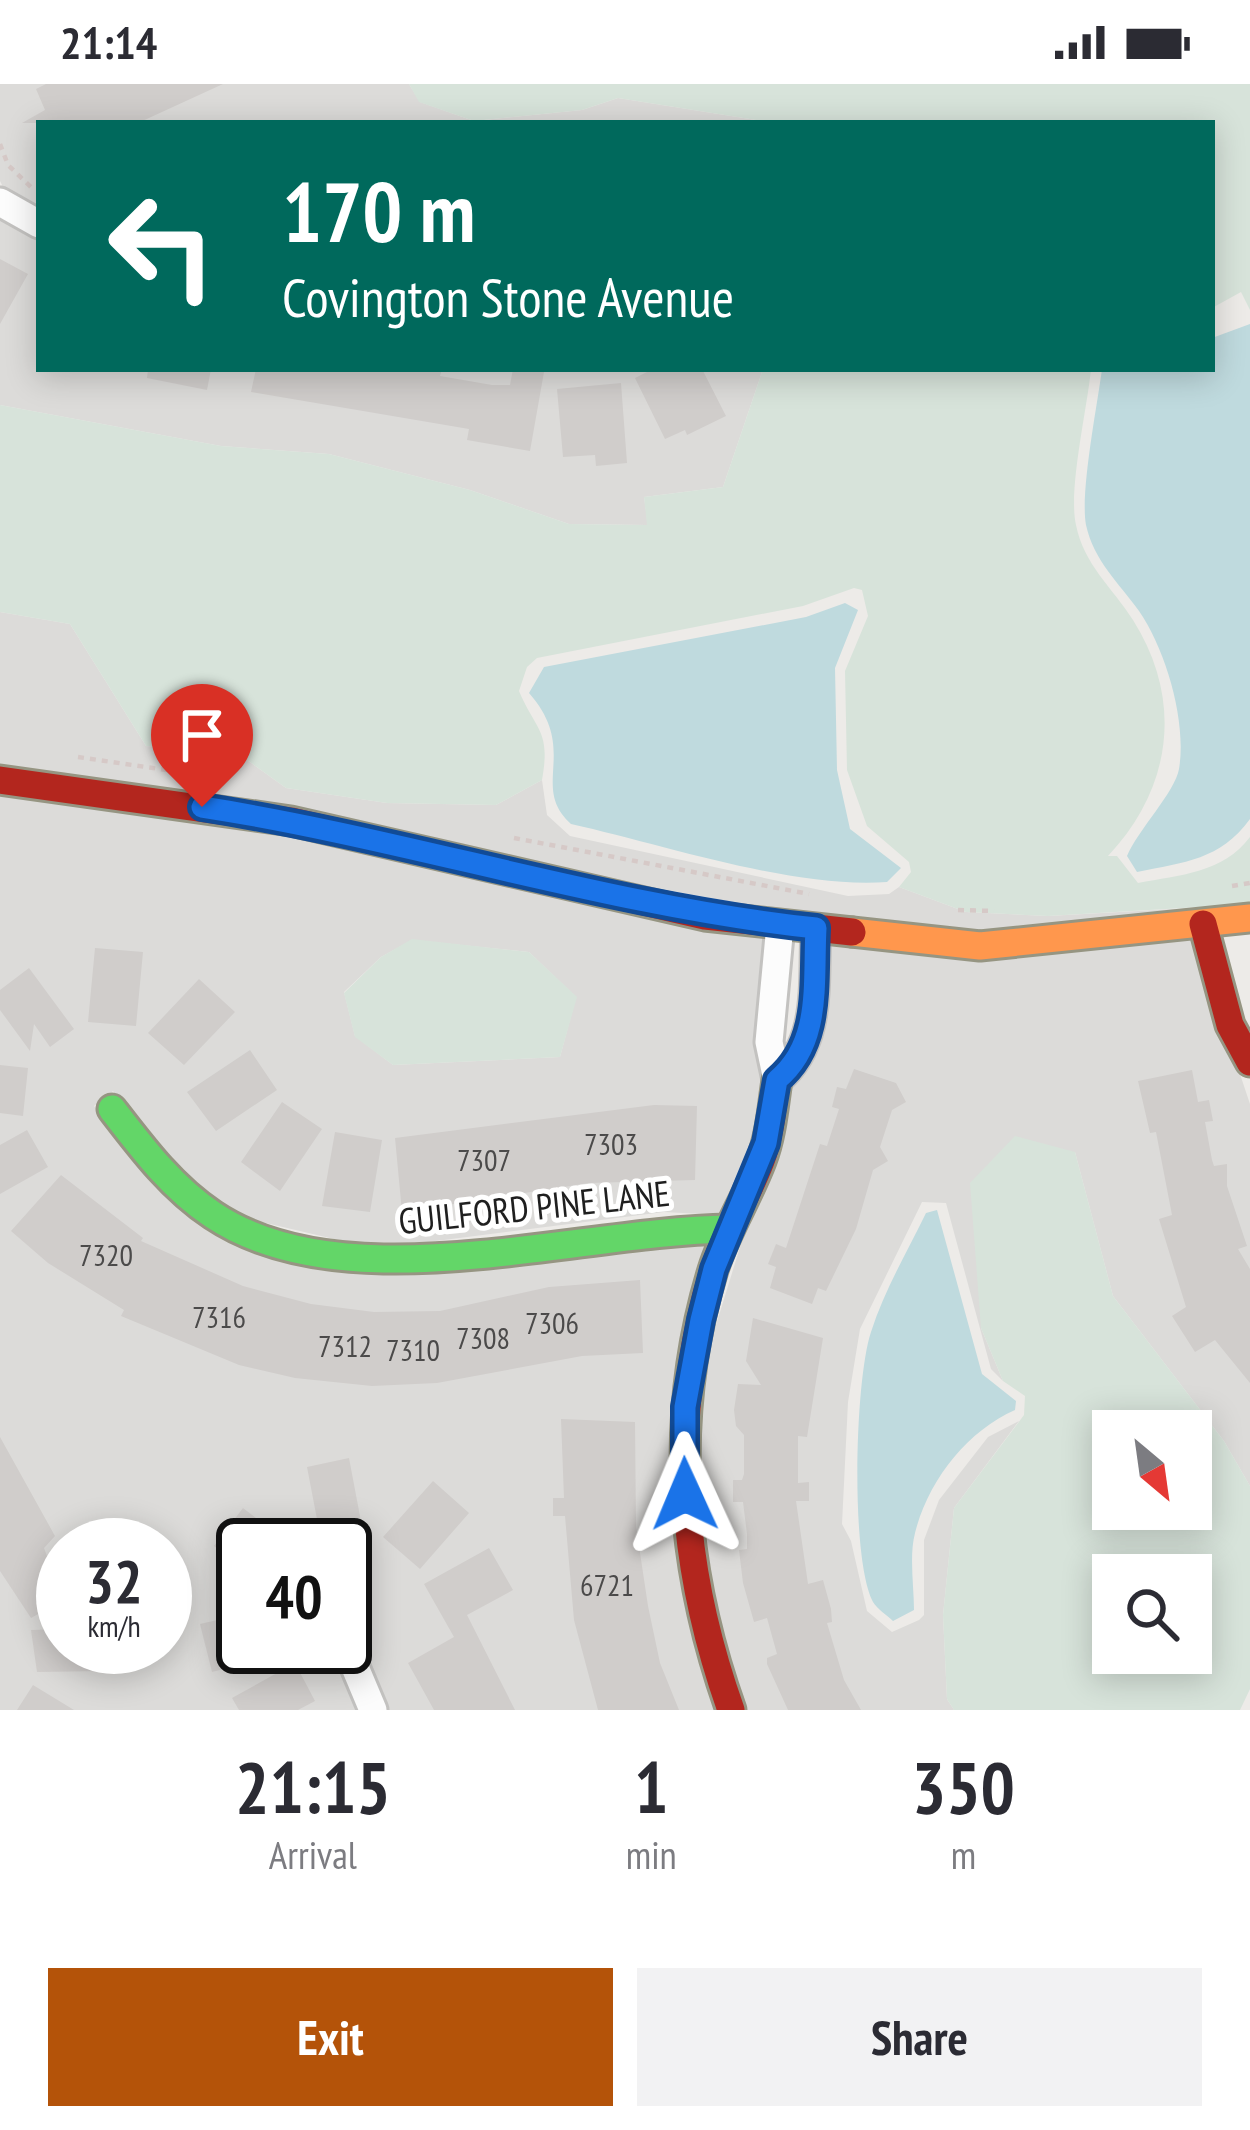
<!DOCTYPE html>
<style>
body{margin:0;font-family:"PT Sans Narrow",sans-serif;background:#f2f2f3;color:#2b2b33;height:100vh;display:flex;flex-direction:column;font-size:45px;white-space:nowrap}
*{box-sizing:border-box;margin:0}
p{font-size:39px;color:#7c7c81}
.icon{flex:none;width:66px;height:66px;fill:none;stroke:currentColor;stroke-width:2;stroke-linecap:round;stroke-linejoin:round}
.map{position:relative;height:1626px;overflow:hidden}
.details{display:flex;flex-direction:column;background:#fff;flex:1}
.details>*{flex:none}
.banner{position:absolute;left:36px;top:36px;width:1179px;height:252px;border-radius:0px;box-shadow:0 6px 30px #0003;background:#00695c;color:#fff;overflow:hidden}
.needle{width:78px;rotate:151deg}
.buttons{position:absolute;left:1092px;top:1326px;display:grid;gap:24px}
.buttons a{display:grid;place-items:center;width:120px;height:120px;border-radius:0px;background:#fff;box-shadow:0 6px 30px #0003;font-size:60px}
.speed{position:absolute;left:36px;top:1434px;display:flex;gap:24px;font-size:60px;font-weight:700;text-align:center}
.speed>*{display:grid;place-content:center;width:156px;height:156px;border-radius:50%;background:#fff;box-shadow:0 6px 30px #0003;line-height:1}
.speed small{font-size:30px;font-weight:400}
.speed .limit{border:6px solid #111;border-radius:18px;background:#fff;color:#111}
.pin{position:absolute;display:grid;place-items:center;width:102px;height:102px;color:#fff;margin:-123px -51px;border-radius:50% 50% 50% 0;rotate:-45deg;box-shadow:0 0 12px #0007}
.pin .icon{rotate:45deg}
.me{position:absolute;width:132px;margin:-66px;rotate:359deg;stroke-linejoin:round;filter:drop-shadow(0 0 9px #0008)}
.turn{display:flex;align-items:center;gap:42px;height:252px;padding:0 48px;font-size:54px}
.turn .icon{width:156px;height:156px;stroke-width:2.5}
.turn b{display:block;font-size:84px;line-height:102px}
.eta{display:flex;justify-content:space-evenly;align-items:center;height:204px;text-align:center}
.eta b{font-size:72px;font-weight:700;line-height:84px}
.cta{display:flex;gap:24px;margin-top:auto;padding:24px 48px}
.cta a{flex:1;height:138px;border-radius:0px;background:#b45309;color:#fff;font-size:48px;font-weight:700;line-height:138px;text-align:center}
.cta a+a{background:#f2f2f3;color:#2b2b33}
.status{display:flex;justify-content:space-between;align-items:center;height:84px;padding:0 60px;background:#fff;direction:ltr}
.status svg{height:33px;fill:currentColor}
.map>svg:first-child{display:block}
</style>
<div class="status"><b>21:14</b><svg viewBox="0 0 49 12"><path d="M0 12V9h3v3zM5 12V6h3v6zM10 12V3h3v9zM15 12V0h3v12zM26 1h20v11H26zM47 4h2v5h-2z"/></svg></div>
<div class="map">
<svg width="1250" height="1626" viewBox="0 0 1250 1626">
<rect width="100%" height="100%" fill="#edebe8"/>
<path fill="#dcdbd9" fill-rule="evenodd" d="M0 0H409L420 18 474 37 582 26 618 14 775 39H39V126L4 105 0 97Z
M0 132 39 153V285H763L723 403 644 413 648 441 569 440 470 406 329 370 221 362 0 321Z
M0 528 70 540 146 662 236 668 286 704 387 719 496 721 542 696 547 731 570 752 848 812 889 810 899 803 966 828 1048 832 1229 822 979 848 781 827 0 683Z
M0 709 290 750 703 846 767 853 757 955 764 995 754 1054 721 1131 664 1128 389 1163 334 1155 240 1133 166 1075 113 1007 94 1022 148 1092 192 1131 234 1157 280 1172 392 1190 668 1155 710 1157 680 1273 671 1363 680 1493 718 1626H387L360 1564 364 1523 345 1519V1461H243V1563H335L360 1626H0ZM412 856 529 868 576 913 560 973 393 981 355 952 344 908 381 873ZM63 1461H165V1563H63Z
M1195 855 1250 1020V1402L1224 1357 1113 1212 1075 1068 981 1244 1003 1297 991 1285 946 1119 922 1118 860 1245 848 1318 842 1440 851 1457 867 1527 892 1548 919 1536 924 1531V1456L939 1416 988 1353 1019 1337 954 1424 943 1531 947 1615 954 1626H744L698 1449 704 1280 789 1004 806 989 820 964 828 859Z"/>
<path fill="#d7e3da" fill-rule="evenodd" d="M409 0H1250V226L1241 208 1212 224V39H775L618 14 582 26 474 37 419 18Z
M763 285H1091C1087 326 1068 406 1076 441 1084 481 1112 503 1133 536 1183 615 1173 703 1108 772H1117L1138 799C1180 791 1223 789 1250 753V820L1048 832 966 828 899 803 911 788 909 778 867 742 847 686 845 587 868 532 862 506 854 504 803 522 537 574 527 583 519 607C536 647 551 646 542 696L496 721 387 719 286 704 236 668 146 662 70 540 0 528V321L221 362 329 370 470 406 569 440 647 441 644 413 723 403Z
M412 855 529 868 577 913 560 973 393 981 355 953 344 909 381 873Z
M1015 1052 1075 1068 1113 1212 1224 1357 1250 1402V1605L1240 1626H954L947 1615 943 1531 954 1424 1024 1331 1025 1312 1003 1297 981 1244 970 1099ZM1113 1347H1191V1425H1113ZM1113 1491H1191V1569H1113Z"/>
<path fill="#bfdade" d="M1250 240V735C1220 776 1185 778 1137 788L1127 772C1138 746 1175 708 1179 685 1187 638 1166 566 1139 527 1119 499 1094 477 1086 441 1080 409 1097 323 1102 285H1212V254Z
M845 519 858 526 835 584 837 686 850 745 901 784 887 798C794 805 665 761 571 740 529 702 580 667 529 609L544 583 806 533Z
M937 1126 982 1290 1016 1317 1015 1326C967 1347 928 1397 915 1449 909 1472 914 1502 914 1526L893 1537C887 1531 877 1525 873 1518 850 1474 855 1295 871 1248 884 1207 907 1168 926 1129Z"/>
<path fill="#d0cdcb" d="M46 0H223L138 39H22L45 26 36 5Z
M0 175 28 190 0 240Z
M148 285H211L207 306 147 294Z
M256 285H442L440 292 492 301H510L513 285 544 288 530 367 467 356 469 345 251 308Z
M653 285H702L726 332 687 351 685 346 665 355 635 294Z
M621 299 627 379 596 382 595 371 563 373 557 305Z
M95 864 143 868 136 942 88 938Z
M29 884 74 945 50 963 34 940 30 967 0 926V906Z
M199 895 235 928 184 981 148 949Z
M250 966 277 1006 216 1047 187 1008Z
M0 981 28 984 23 1032 0 1029Z
M854 985 896 999 906 1018 892 1026 880 1063 888 1077 873 1086 856 1145 826 1207 818 1204 812 1220 770 1204 776 1183 768 1180 776 1160 786 1164 820 1060 827 1062 839 1025 832 1023 837 1003 846 1005Z
M1192 986 1198 1018 1209 1016 1213 1037 1205 1038 1212 1076 1214 1082 1227 1080V1102L1247 1162 1238 1165 1250 1185V1299L1215 1256 1195 1268 1172 1232 1186 1223 1159 1135 1172 1131 1156 1048 1150 1049 1138 997Z
M282 1018 322 1045 280 1107 241 1078Z
M654 1021 697 1022 695 1096 589 1099 402 1128 395 1054Z
M27 1046 48 1083 0 1110V1061Z
M335 1048 382 1056 370 1128 322 1122Z
M61 1091 143 1154 141 1157 243 1202 311 1220 374 1228 440 1227 549 1203 640 1196 643 1269 582 1272 437 1299 372 1302 295 1294 239 1281 121 1232 124 1226 48 1179 11 1147Z
M753 1234 823 1254 807 1353 798 1352V1399L809 1398V1417H796L808 1500 823 1496 831 1525 832 1538 827 1539 844 1596 861 1626H788L767 1580V1574L777 1570 767 1534 754 1538 743 1499 739 1466 747 1465V1450L743 1418H733V1396H742L744 1390V1351L736 1342 734 1326 738 1300 761 1301 746 1277Z
M561 1335 635 1338 636 1442 648 1522 660 1579 679 1626H598L574 1536 565 1432H553V1414H564Z
M0 1353 55 1452 44 1464 63 1516 31 1534 0 1487Z
M349 1374 363 1448 321 1456 307 1383Z
M433 1397 469 1429 420 1485 383 1453Z
M243 1424 291 1461H243V1485L214 1462Z
M489 1464 513 1506 467 1531 515 1626H434L408 1579 454 1553 424 1500Z
M243 1530V1563H281L282 1570 212 1588 200 1540Z
M63 1545V1563H95V1569H105V1587L37 1588 31 1546Z
M295 1579 315 1617 298 1626H239L232 1614Z
M33 1601 74 1626H17Z"/>
<g fill="none" stroke-linecap="round" stroke-linejoin="round">
<defs>
<path id="street" d="M0 118 39 140
M780 841 769 958 777 996C822 959 813 899 816 845
M351 1533 347 1564 373 1626"/>
<path id="fast" d="M112 1025C142 1064 172 1104 213 1131 346 1220 576 1147 729 1145"/>
<path id="slow" d="M852 848 980 862 1250 834"/>
<path id="jam" d="M0 696 291 737 705 832 852 848
M1203 840 1230 941 1250 978
M731 1626C680 1483 668 1333 713 1186 725 1148 747 1114 761 1077 771 1051 773 1023 777 996"/>
</defs>
<use href="#street" stroke="#c3c2c0" stroke-width="33"/>
<use href="#fast" stroke="#969582" stroke-width="33"/>
<use href="#slow" stroke="#969582" stroke-width="33"/>
<use href="#jam" stroke="#969582" stroke-width="33"/>
<path stroke="#d6c9c7" stroke-width="4.5" stroke-dasharray="6 6" stroke-linecap="butt" d="M0 60 8 81 35 107
M78 673 173 687
M514 754 809 810
M1232 802 1250 799
M958 826 994 827"/>
<use href="#street" stroke="#fcfcfc" stroke-width="27"/>
<use href="#fast" stroke="#63d668" stroke-width="27"/>
<use href="#slow" stroke="#ff974d" stroke-width="27"/>
<use href="#jam" stroke="#b3261e" stroke-width="27"/>
</g>
<g fill="none" stroke-linecap="round" stroke-linejoin="round">
<defs>
<path id="route" d="M202 723C408 755 608 822 816 844 813 899 822 959 777 996L766 1059 714 1185 701 1236 685 1323V1410"/>
</defs>
<use href="#route" stroke="#114b97" stroke-width="30"/>
<use href="#route" stroke="#1a73e8" stroke-width="21"/>
</g>
<g text-anchor="middle" stroke-width="10" stroke-linejoin="round" paint-order="stroke">
<g font-size="30" fill="#4b4a4a">
<text x="611" y="1071">7303</text>
<text x="484" y="1087">7307</text>
<text x="106" y="1182">7320</text>
<text x="219" y="1244">7316</text>
<text x="552" y="1250">7306</text>
<text x="483" y="1265">7308</text>
<text x="345" y="1273">7312</text>
<text x="413" y="1277">7310</text>
<text x="607" y="1512">6721</text>
</g>
<g font-size="36" fill="#1f1f1f" stroke="#fff">
<text transform="translate(534 1123) rotate(-6)" y="13">GUILFORD PINE LANE</text>
</g>
</g>
</svg>
<div class="buttons">
<a><svg class="needle" viewBox="-14 -14 28 28"><path d="M0-13l5 13h-10z" fill="#e53935"/><path d="M0 13l5-13h-10z" fill="#7c7c81"/></svg></a>
<a><svg class="icon" aria-label="search" viewBox="0 0 24 24"><circle cx="10" cy="10" r="6"/><path d="M15 15l6 6"/></svg></a>
</div>
<div class="speed"><div>32<small>km/h</small></div><div class="limit">40</div></div>
<div class="pin" style="left:202px;top:723px;background:#d93025"><svg class="icon" aria-label="arrive" viewBox="0 0 24 24"><path d="M6 21V4h12l-3 4 3 4H6"/></svg></div>
<svg class="me" style="left:685px;top:1410px" viewBox="-20 -20 40 40"><path d="M0-17L14 15 0 8-14 15z" fill="#1a73e8" stroke="#fff" stroke-width="4"/></svg>
<div class="banner">
<div class="turn"><svg class="icon" aria-label="left" viewBox="0 0 24 24"><path d="M17 20v-9H6M10 6l-5 5 5 5"/></svg><div><b>170 m</b>Covington Stone Avenue</div></div>
</div>
</div>
<section class="details">
<div class="eta">
<div><b>21:15</b><p>Arrival</p></div>
<div><b>1</b><p>min</p></div>
<div><b>350</b><p>m</p></div>
</div>
<div class="cta"><a>Exit</a><a>Share</a></div>
</section>
